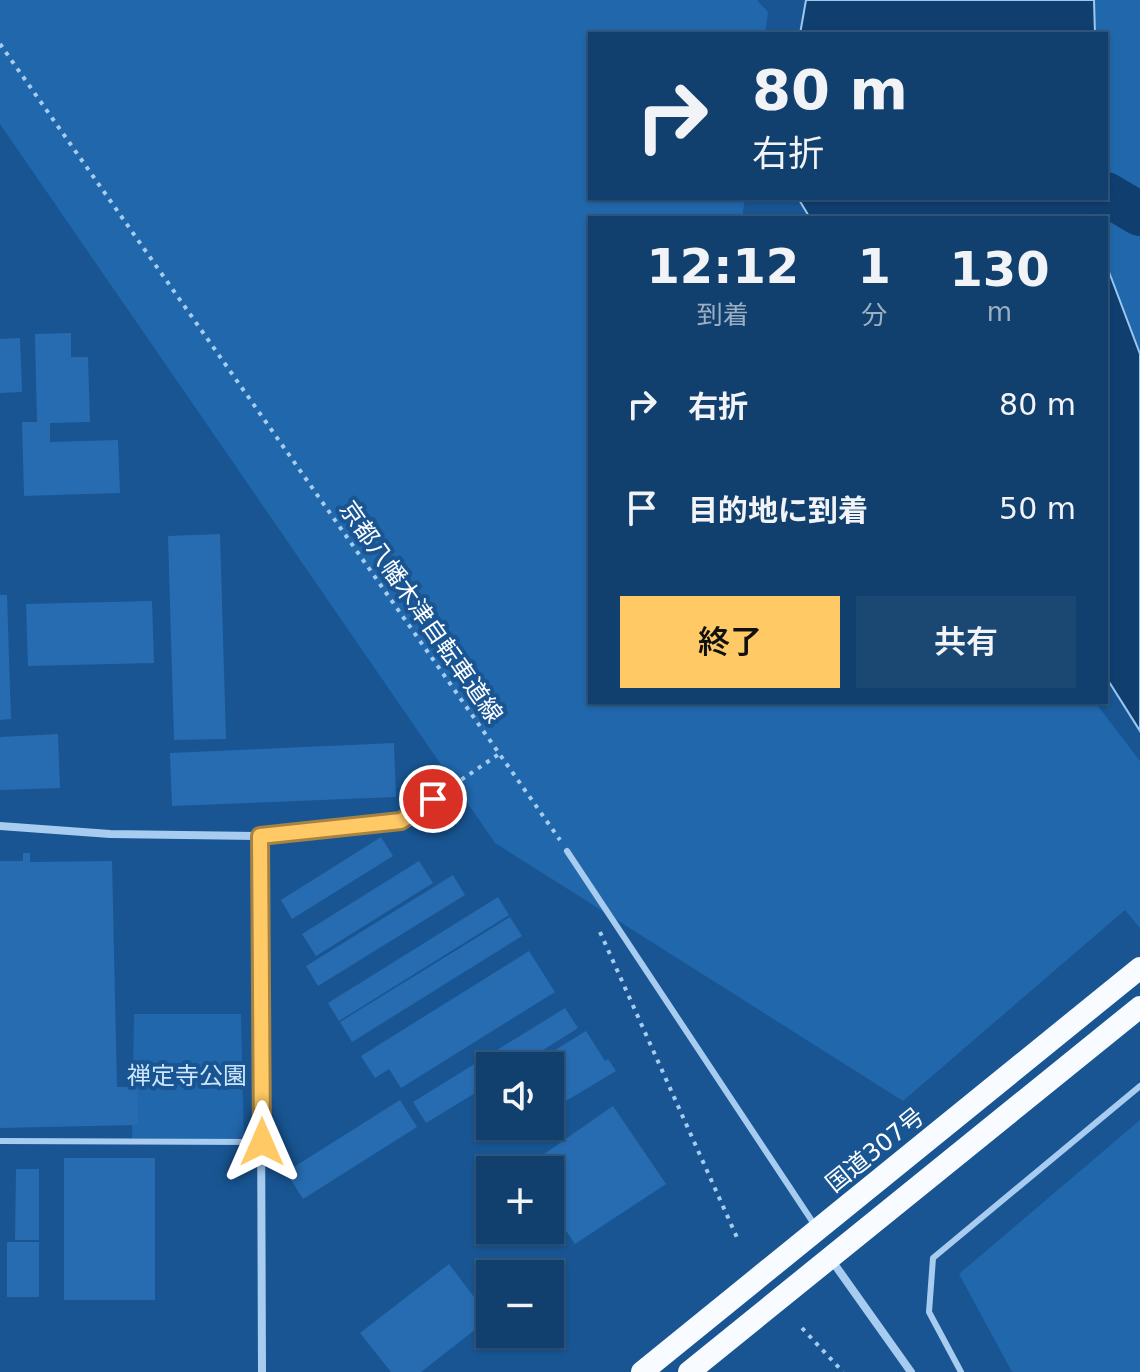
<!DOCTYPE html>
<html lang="ja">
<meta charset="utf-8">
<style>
body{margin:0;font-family:"DejaVu Sans","Noto Sans JP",sans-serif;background:#1b4773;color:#f1f3f6;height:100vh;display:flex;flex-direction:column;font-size:30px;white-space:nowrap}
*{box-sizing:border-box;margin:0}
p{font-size:26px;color:#9cafc2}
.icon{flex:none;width:44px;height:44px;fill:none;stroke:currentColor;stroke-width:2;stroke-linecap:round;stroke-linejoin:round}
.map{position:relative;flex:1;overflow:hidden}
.panel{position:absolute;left:588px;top:216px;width:520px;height:488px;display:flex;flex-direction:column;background:#12406e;border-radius:0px;box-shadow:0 2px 6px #0004,0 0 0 2px #315981}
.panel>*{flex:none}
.banner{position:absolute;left:588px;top:32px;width:520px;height:168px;border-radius:0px;box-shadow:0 2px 6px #0004,0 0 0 2px #315981;background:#12406e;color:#f1f3f6;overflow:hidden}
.buttons{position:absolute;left:476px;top:1052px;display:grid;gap:16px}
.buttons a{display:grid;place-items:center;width:88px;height:88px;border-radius:0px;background:#12406e;box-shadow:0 2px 6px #0004,0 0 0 2px #315981;font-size:40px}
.pin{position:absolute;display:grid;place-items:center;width:68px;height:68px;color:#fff;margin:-34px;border:4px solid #fff;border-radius:50%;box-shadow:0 2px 8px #0007}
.me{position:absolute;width:88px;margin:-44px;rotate:0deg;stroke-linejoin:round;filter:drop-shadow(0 0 6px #0008)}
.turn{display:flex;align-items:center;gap:28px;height:168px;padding:0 32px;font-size:36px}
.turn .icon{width:104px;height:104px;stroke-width:2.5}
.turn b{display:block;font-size:56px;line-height:68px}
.eta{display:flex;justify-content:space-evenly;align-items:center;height:136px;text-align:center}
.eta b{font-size:48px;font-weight:600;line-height:56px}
.button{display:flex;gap:16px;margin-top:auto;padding:16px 32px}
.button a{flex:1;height:92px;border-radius:0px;background:#ffca66;color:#111;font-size:32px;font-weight:600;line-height:92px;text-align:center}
.button a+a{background:#1b4773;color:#f1f3f6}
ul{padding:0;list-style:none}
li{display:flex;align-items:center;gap:24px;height:104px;padding:0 32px}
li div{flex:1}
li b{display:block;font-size:30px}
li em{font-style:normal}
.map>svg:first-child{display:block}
</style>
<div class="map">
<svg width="1140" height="1372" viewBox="0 0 1140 1372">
<rect width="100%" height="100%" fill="#185592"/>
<path fill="#2167ab" d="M0 0H757L768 12 765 34H590V198H745L742 218H590V702H1095L1140 761V928L1125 910 903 1101 495 843 0 124Z
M1094 0H1140V354L1106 264V218H1099V198H1106V34H1095Z
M134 1014H241L244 1140 132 1138Z
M1140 1120V1372H1012L959 1274Z"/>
<path fill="#103e6f" stroke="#9ac8f2" stroke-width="2" d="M806 0H1094L1095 34H800Z
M798 198H1099V218H810Z
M1106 264 1140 354V731L1106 677Z"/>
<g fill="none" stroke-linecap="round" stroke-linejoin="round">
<path stroke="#103e6f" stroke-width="44" d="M1106 194 1140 214"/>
</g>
<path fill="#276cb0" d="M71 333V357H88L90 422 50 423V442L118 440 120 493 24 496 22 422H37L35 334Z
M20 338 22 392 0 393V339Z
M220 534 226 739 174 740 168 536Z
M0 595H7L11 719 0 720Z
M152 601 154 663 28 666 26 604Z
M58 734 60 788 0 790V737Z
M394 743 396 797 172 806 170 753Z
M381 837 393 856 292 919 281 900Z
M23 853H30V862L112 861 117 1087H137L138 1125 0 1128V861H23Z
M419 861 433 883 316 956 302 934Z
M453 875 465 895 318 986 306 966Z
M498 897 509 915 339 1021 328 1003Z
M510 917 522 936 352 1042 340 1022Z
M529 951 555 992 401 1088 389 1069 375 1078 361 1056Z
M565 1008 578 1028 518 1066H490V1084L426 1123 413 1102Z
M586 1031 605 1061 608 1059 616 1071 556 1107 559 1111 550 1116V1066H529Z
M400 1100 417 1127 303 1199 286 1172Z
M613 1106 666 1184 575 1244 550 1207V1170L524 1168Z
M64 1158H155V1300H64Z
M16 1169H39V1240H15Z
M7 1242H39V1297H7Z
M449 1264 490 1318 421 1372H391L360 1333Z"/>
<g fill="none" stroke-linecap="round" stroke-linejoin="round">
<path stroke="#a7ccf0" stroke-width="4" stroke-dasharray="4 6" stroke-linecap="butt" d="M0 44 560 840
M445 791 499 754
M600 932 739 1242
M802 1328 843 1372"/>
<path stroke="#a7ccf0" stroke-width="6" d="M567 851 816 1227
M0 1141 262 1142
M961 1372 929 1312 933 1258 1140 1086"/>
<path stroke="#a7ccf0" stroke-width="8" d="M0 826 110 834 260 836 401 821 433 799
M260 836 262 1372
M830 1258 911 1372"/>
<path stroke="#f8fbff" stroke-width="22" d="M642 1372 1140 968
M689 1372 1140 1007"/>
</g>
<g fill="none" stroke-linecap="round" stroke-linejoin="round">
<defs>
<path id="route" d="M262 1142 260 836 401 821 433 799"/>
</defs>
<use href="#route" stroke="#a68342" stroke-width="20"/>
<use href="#route" stroke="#ffca66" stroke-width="14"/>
</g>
<g text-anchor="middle" stroke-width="8" stroke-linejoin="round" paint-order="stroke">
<g font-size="24" fill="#fff" stroke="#185592">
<text transform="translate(421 612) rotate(55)" y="8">京都八幡木津自転車道線</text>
<text transform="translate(875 1150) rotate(-39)" y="8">国道307号</text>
</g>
<g font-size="24" fill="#cee5fb" stroke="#185592">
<text x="187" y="1084">禅定寺公園</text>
</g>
</g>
</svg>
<div class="buttons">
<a><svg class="icon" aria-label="sound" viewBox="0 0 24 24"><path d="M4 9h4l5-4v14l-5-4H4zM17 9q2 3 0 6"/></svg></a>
<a>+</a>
<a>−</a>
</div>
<div class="pin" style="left:433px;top:799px;background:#d93025"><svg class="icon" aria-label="arrive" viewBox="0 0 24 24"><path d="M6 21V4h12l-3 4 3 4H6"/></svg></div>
<svg class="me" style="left:262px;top:1142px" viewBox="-20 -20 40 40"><path d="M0-17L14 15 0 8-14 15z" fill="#ffca66" stroke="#fff" stroke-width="4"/></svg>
<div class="banner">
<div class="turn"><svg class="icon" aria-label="right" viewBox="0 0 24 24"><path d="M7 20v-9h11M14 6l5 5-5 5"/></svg><div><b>80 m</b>右折</div></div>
</div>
<section class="panel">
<div class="eta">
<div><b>12:12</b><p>到着</p></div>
<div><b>1</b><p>分</p></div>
<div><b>130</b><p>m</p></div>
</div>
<ul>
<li><svg class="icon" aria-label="right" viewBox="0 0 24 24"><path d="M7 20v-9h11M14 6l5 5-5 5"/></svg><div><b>右折</b></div><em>80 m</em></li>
<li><svg class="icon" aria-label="arrive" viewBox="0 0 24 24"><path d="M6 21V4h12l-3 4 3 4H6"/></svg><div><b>目的地に到着</b></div><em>50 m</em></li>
</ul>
<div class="button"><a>終了</a><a>共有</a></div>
</section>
</div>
